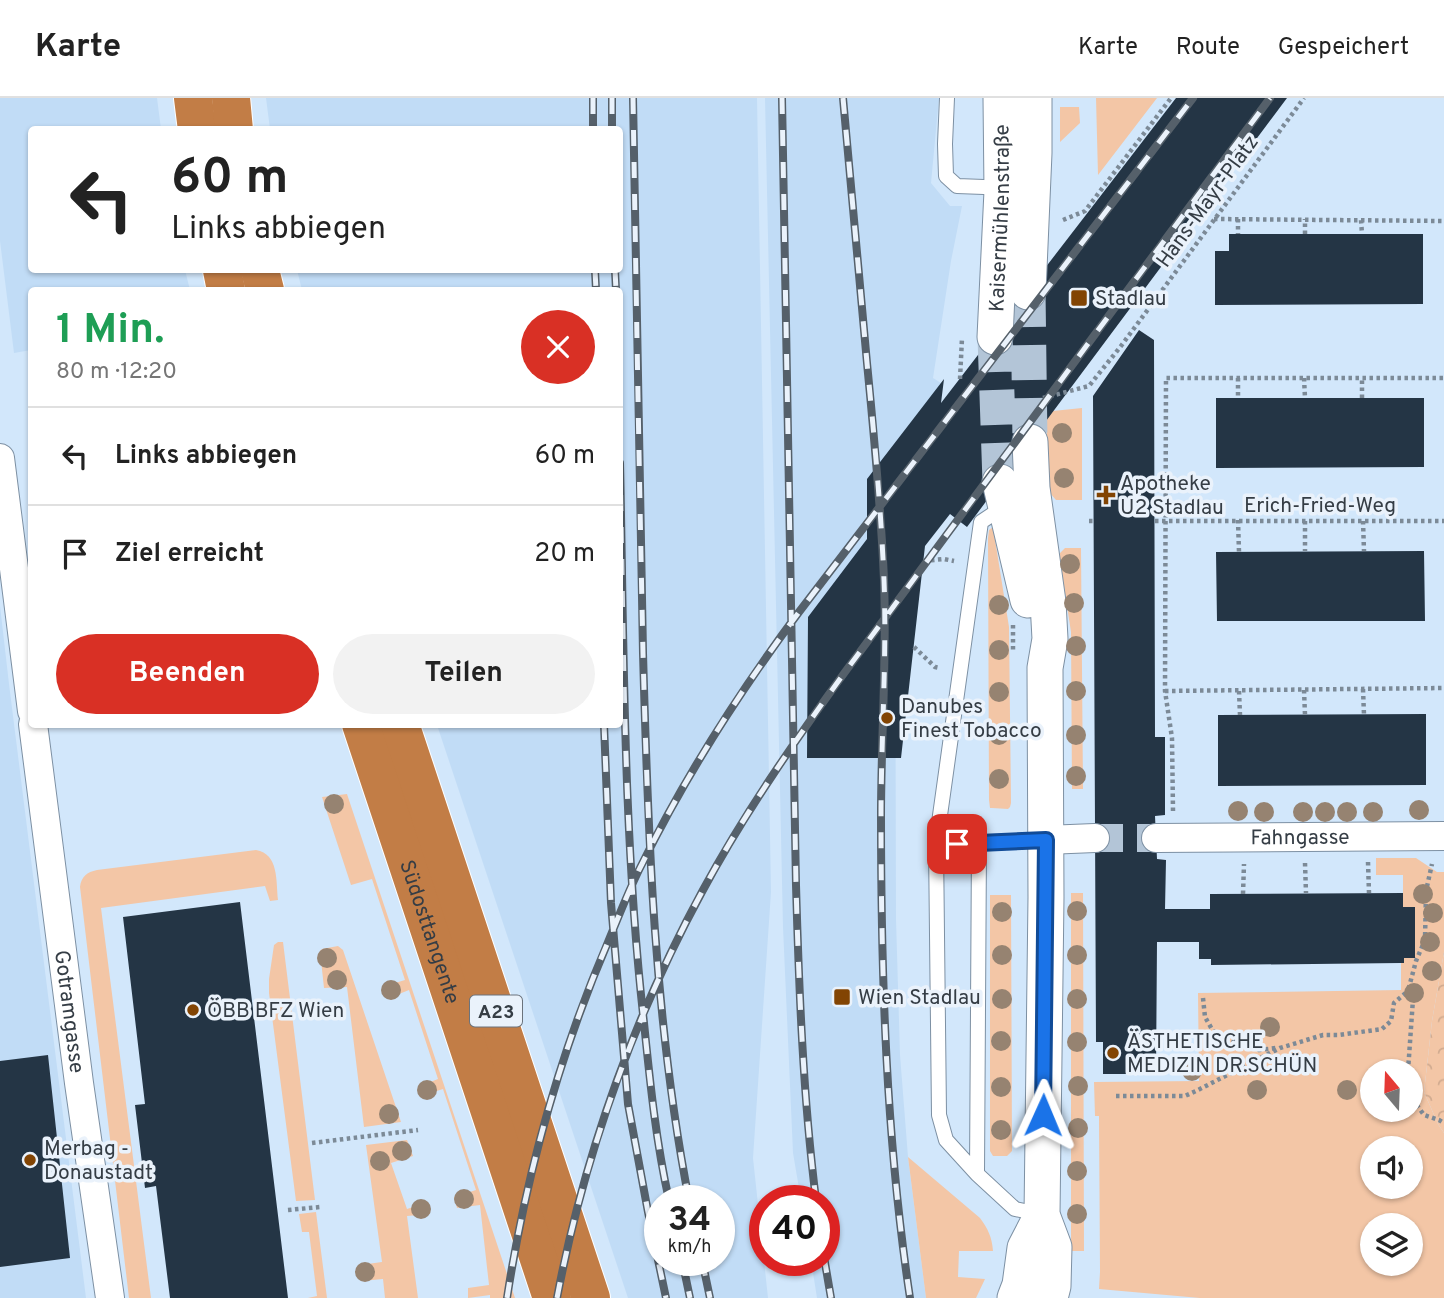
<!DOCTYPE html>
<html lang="de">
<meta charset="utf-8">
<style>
body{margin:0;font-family:Overpass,sans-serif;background:#f2f2f2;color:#222;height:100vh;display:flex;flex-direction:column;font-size:26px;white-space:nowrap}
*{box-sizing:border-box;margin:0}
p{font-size:23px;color:#767676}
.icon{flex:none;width:38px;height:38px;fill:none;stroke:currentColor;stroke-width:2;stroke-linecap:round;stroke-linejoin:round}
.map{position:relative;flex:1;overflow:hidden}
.panel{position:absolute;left:28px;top:189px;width:595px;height:441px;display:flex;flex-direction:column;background:#fff;border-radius:7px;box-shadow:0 2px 5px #0004}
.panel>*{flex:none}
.guide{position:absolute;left:28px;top:28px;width:595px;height:147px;border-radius:7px;box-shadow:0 2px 5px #0004;background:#fff;color:#222;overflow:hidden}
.needle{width:46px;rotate:341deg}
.fabs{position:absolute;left:1360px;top:961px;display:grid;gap:14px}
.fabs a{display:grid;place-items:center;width:63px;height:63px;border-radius:50%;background:#fff;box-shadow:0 2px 5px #0004;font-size:35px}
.speed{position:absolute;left:644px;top:1087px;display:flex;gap:14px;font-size:35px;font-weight:700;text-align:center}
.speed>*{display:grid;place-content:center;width:91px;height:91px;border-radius:50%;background:#fff;box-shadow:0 2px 5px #0004;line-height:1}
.speed small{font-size:18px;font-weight:400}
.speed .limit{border:10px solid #d22;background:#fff;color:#111}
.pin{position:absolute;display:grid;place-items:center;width:60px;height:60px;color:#fff;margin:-30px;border-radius:14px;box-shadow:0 4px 10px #0006}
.me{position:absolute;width:77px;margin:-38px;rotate:1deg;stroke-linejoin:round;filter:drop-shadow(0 0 5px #0008)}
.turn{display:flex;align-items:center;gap:24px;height:147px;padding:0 28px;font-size:32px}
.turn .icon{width:91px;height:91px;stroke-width:2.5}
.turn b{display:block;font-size:49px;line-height:60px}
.round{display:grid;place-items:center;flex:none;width:74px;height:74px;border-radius:37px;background:#f2f2f2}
.headline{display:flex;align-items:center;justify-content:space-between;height:119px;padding:0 28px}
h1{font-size:42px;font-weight:700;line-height:52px;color:#1e9e55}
.button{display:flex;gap:14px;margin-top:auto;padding:14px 28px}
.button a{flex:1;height:80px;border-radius:42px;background:#d93025;color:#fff;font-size:28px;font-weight:700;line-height:80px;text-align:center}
.button a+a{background:#f2f2f2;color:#222}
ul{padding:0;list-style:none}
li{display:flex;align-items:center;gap:21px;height:98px;padding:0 28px;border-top:2px solid #e0e0e0}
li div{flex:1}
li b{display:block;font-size:26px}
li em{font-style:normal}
header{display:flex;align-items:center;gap:42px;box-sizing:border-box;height:98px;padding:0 35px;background:#fff;border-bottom:2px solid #e0e0e0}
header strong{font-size:33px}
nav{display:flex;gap:38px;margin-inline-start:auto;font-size:24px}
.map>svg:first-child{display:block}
</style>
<header>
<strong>Karte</strong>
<nav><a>Karte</a><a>Route</a><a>Gespeichert</a></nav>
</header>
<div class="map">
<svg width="1444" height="1200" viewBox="0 0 1444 1200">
<defs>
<pattern id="forest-crowns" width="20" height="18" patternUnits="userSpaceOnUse" patternTransform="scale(1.75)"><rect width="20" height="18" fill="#f3c6a6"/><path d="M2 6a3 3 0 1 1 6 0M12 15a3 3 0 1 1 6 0" fill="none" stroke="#d1ab90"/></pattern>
</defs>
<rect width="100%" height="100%" fill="#d2e7fb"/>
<path fill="#c1dcf6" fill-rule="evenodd" d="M0 0H157L161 31 32 32V172H185L190 192H32L31 252 14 255 0 143Z
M266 0H757L771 794 753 1060 768 1200H628L437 627 620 626V192H302L297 172H620V32L270 31ZM660 1102H719V1162H660Z
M765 0H939L931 85 950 108H962L951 163 933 280 941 285 895 413 896 821 900 957 908 1059 926 1200H817L811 1162H824V1102H801L793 1055 783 829Z
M0 508 9 586 86 1200H0Z"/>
<path fill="#f3c6a6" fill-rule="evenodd" d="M1096 0H1157L1098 77Z
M1060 9H1079L1080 25 1060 44Z
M1082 310V402H1056L1049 394 1046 320 1053 313Z
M993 429 1009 529 1011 705 1010 709 1008 711 992 710H990L989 702 988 440 989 432Z
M1065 450H1081L1083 691H1072L1071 534 1059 456Z
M347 696 515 1200H490V1197L468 1200V1190L489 1187 480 1107 457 1110 454 1099 476 1092 443 991 421 998 418 989 438 981 409 892 389 900 385 888 405 882 372 781 351 787 322 699Z
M256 752C279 756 276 783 278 802L270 803 265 788 101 810 151 1200H129L80 789C81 779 87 774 97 772Z
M1376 760H1416L1437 774H1444V854L1432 923 1424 994 1438 1026 1444 1035V1200H1200L1099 1191 1100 1174 1099 1018H1095L1094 984 1199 983 1198 895 1401 892V865L1404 864V860H1415V809H1403V777H1376ZM1372 973H1410V1012H1372ZM1372 1050H1410V1088H1372ZM1372 1127H1410V1166H1372Z
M1071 795H1083L1084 1153H1071Z
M990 797H1011L1012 1053 1007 1058H993L990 1053Z
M278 844H283L315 1102 296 1103 269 895V881L274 847Z
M338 848 343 852 401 1024 364 1029 347 889 324 890 320 853 322 851Z
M407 1042 413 1058 391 1065 407 1111 428 1104 430 1116 407 1118 418 1200H385L383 1181 362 1183 360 1167 382 1164 366 1047Z
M908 1059 980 1120C988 1131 992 1139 993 1153H959L958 1179 985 1181 976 1200H926Z
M316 1114 327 1200H308L317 1198 309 1134H302L299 1116Z"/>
<path fill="url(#forest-crowns)" d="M1444 854V1035L1438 1026 1424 994 1432 923Z"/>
<path fill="#243545" d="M1176 0H1287L967 429 950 416 925 448 901 660H807L808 519 867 441V381L944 281 941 305Z
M1229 136H1423V206L1215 207V153H1229Z
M1139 232 1154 242 1155 639H1165V717L1155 718 1157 761 1166 762 1165 811H1210V796L1403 795V809H1415V860H1404V865H1401L1211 867V861H1199V844H1157L1156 976H1103V944H1096L1093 298Z
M1216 300H1424V369L1216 370Z
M1424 453 1425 523H1217L1216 454Z
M1426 616V687L1218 688V617Z
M240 804 288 1200H170L156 1088 145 1090 135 1007 145 1006 123 819Z
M48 957 70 1160 0 1169V963Z"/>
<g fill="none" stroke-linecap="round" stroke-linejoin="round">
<path stroke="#b3c5d7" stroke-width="28" stroke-dasharray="28 14" stroke-linecap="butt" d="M1095 740H1156"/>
<path stroke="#b3c5d7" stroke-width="35" stroke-dasharray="35 18" stroke-linecap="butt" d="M1028 194 1030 344
M995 239 1000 384"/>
<defs>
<path id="service" d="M947 0 945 46 946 78 957 88 984 89 1003 93
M1005 408 981 424 936 746 939 1017 946 1042 977 1076 1015 1111 1040 1116
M936 746 1044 742
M977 1076 979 746"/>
<g id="minor">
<path d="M0 360 32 613"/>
<path id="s1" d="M33 626 79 985 110 1200"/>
<path id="s2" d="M1156 740 1444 738"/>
<path d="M1046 742 1095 740"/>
</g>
<g id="tertiary">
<path d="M1028 194 1034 55V0"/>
<path id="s3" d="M995 239 1002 93 1001 0"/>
<path d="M1030 344 1032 390 1048 504 1050 541 1045 570 1046 799 1042 1117 1054 1149 1053 1188 1050 1200"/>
<path d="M1000 384 1028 502"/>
<path d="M1015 1200 1020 1187 1025 1150 1042 1117"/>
</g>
<g id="motorway">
<path d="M193 0 197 32"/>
<path d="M231 0 234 32"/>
<path d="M222 172 226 192"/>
<path d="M260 172 265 192"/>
<path id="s4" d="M361 626 552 1200"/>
<path d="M400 626 591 1200"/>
</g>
</defs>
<use href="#service" stroke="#7d90a3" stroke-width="16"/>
<use href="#minor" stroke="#7d90a3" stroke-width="30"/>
<use href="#tertiary" stroke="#7d90a3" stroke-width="37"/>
<use href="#motorway" stroke="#fff" stroke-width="40"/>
<path stroke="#7c8a97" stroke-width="4.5" stroke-dasharray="3.5 3.5" stroke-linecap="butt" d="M1214 121 1444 123
M1238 121V136
M1063 122 1085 113 1171 0
M1361 122 1362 136
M1305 136V121
M1238 280V300
M1304 280 1305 300
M960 281 962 240
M1043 300 1089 288 1121 248 1304 0
M1362 300V280
M1238 422 1239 454
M1089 423H1093
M1155 423H1444
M1305 423V453
M1363 423 1364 453
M924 463 944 461 954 463
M1013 527V554
M914 549 935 569 940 570
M1363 591 1364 617
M1304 592 1305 617
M1165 593 1444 590
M1239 593 1240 617
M1173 713 1172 640 1165 593 1166 280H1444
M1368 764 1369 795
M1305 765 1306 795
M1243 796 1244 766
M1203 900 1205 919 1213 933 1236 944 1259 952 1276 950
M1408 973 1413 901 1408 893 1416 863 1425 842 1426 793 1432 766
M1410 987 1416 1006 1424 1017 1439 1022 1444 1025
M1116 998H1185L1198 992 1280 950 1323 937H1339L1382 931 1391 923 1394 905 1408 893
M312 1045 418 1032
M288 1112 320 1109"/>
<use href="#service" stroke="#fff" stroke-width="14"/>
<use href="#minor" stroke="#fff" stroke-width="28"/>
<use href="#tertiary" stroke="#fff" stroke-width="35"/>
<use href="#motorway" stroke="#c27d46" stroke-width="38"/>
<defs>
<path id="rail" d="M593 0V32
M612 0V32
M633 0C636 185 639 370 643 555 648 738 654 922 689 1102
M782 0 796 787C799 892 803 998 816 1102
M843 0C851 88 859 177 867 265 874 337 881 410 884 482 887 560 881 639 881 718 881 879 886 1041 910 1200
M595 172 596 192
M615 172 616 192
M620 365C624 552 623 739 644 925 650 984 656 1044 669 1102
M604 626 611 805 628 1006 648 1114 666 1200
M824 1159 831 1200
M682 1162 690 1200
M702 1162 710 1200
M507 1200C526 1077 559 958 608 844 619 818 629 791 642 766 686 677 740 593 799 514L1193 0
M557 1200C584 1058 634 919 703 792 744 716 794 644 845 574L1270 0"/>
</defs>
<use href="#rail" stroke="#55606a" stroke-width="8"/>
<use href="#rail" stroke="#eaf2fb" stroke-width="5" stroke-dasharray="16" stroke-linecap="butt"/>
</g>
<g fill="#968371">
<circle cx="1062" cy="335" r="10"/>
<circle cx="1064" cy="380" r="10"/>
<circle cx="1070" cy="466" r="10"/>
<circle cx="1074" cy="505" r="10"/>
<circle cx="999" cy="507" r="10"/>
<circle cx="1076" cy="548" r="10"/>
<circle cx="999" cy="552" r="10"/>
<circle cx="1076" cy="593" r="10"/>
<circle cx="999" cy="594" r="10"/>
<circle cx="999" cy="637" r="10"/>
<circle cx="1076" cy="637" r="10"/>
<circle cx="1076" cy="678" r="10"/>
<circle cx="999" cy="681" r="10"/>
<circle cx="334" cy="706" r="10"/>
<circle cx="1419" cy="712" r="10"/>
<circle cx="1238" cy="713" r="10"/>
<circle cx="1264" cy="714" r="10"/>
<circle cx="1303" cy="714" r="10"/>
<circle cx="1325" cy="714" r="10"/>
<circle cx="1347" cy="714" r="10"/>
<circle cx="1373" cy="714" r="10"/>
<circle cx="1423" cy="796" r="10"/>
<circle cx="1077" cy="813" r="10"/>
<circle cx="1002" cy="814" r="10"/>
<circle cx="1433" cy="815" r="10"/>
<circle cx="1430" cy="844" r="10"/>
<circle cx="1002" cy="857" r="10"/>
<circle cx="1077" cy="857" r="10"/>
<circle cx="327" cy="860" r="10"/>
<circle cx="1432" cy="873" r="10"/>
<circle cx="337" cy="882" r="10"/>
<circle cx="391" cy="892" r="10"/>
<circle cx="1414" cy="895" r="10"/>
<circle cx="1002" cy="901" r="10"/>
<circle cx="1077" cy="901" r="10"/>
<circle cx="1270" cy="929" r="10"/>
<circle cx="1001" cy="943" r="10"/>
<circle cx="1077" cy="944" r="10"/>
<circle cx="1192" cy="973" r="10"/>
<circle cx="1078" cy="988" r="10"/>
<circle cx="1001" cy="989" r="10"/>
<circle cx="427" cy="992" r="10"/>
<circle cx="1257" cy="992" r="10"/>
<circle cx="1347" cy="992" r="10"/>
<circle cx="389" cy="1016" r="10"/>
<circle cx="1078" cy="1030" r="10"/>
<circle cx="1001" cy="1032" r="10"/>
<circle cx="402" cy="1053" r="10"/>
<circle cx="380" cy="1063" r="10"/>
<circle cx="1077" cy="1073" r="10"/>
<circle cx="464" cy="1101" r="10"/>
<circle cx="421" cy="1111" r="10"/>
<circle cx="1077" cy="1116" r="10"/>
<circle cx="365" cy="1174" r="10"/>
</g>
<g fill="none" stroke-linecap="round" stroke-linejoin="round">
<defs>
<path id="route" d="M957 746 1046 742 1043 1017"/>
</defs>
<use href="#route" stroke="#114b97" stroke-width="18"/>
<use href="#route" stroke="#1a73e8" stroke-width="12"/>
</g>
<g fill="#824403" stroke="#eaf2fb" stroke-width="2.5">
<rect x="1070" y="191" width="18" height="18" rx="3.5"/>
<path d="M1102.5 386.5h7v7h7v7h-7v7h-7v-7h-7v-7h7z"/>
<circle cx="887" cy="620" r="7"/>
<rect x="833" y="890" width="18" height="18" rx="3.5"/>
<circle cx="193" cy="912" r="7"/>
<circle cx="1113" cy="955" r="7"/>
<circle cx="30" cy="1062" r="7"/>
</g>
<g text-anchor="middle" stroke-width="7" stroke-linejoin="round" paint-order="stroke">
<rect fill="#eaf2fb" stroke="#6b737c" stroke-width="2" x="470" y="897.5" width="52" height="31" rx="5"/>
<g font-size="19" font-weight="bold" fill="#353d45">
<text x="496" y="920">A23</text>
</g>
<g font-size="21" fill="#353d45" stroke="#eaf2fb">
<text transform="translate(1207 103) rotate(-54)" y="7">Hans-Mayr-Platz</text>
<text dy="7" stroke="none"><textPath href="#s3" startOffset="119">Kaisermühlenstraße</textPath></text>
<text x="1320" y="414">Erich-Fried-Weg</text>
<text dy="7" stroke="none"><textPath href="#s2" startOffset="144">Fahngasse</textPath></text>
<text dy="7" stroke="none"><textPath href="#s4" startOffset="219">Südosttangente</textPath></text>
<text dy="7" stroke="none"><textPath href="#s1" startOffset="290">Gotramgasse</textPath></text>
</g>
<g font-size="21" fill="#353d45" stroke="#eaf2fb" text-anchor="start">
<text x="1095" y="207">Stadlau</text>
<text x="1120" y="392">Apotheke<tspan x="1120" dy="24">U2 Stadlau</tspan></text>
<text x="901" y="615">Danubes<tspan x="901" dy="24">Finest Tobacco</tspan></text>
<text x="858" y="906">Wien Stadlau</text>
<text x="207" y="919">ÖBB BFZ Wien</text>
<text x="1127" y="950">ÄSTHETISCHE<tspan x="1127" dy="24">MEDIZIN DR.SCHÜN</tspan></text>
<text x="44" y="1057">Merbag -<tspan x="44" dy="24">Donaustadt</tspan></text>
</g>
</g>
</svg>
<div class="fabs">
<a><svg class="needle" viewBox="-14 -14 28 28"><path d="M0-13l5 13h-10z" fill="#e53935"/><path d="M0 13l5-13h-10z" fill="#767676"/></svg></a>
<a><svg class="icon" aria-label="sound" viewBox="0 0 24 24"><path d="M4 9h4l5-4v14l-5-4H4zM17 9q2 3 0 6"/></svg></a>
<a><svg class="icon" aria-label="layers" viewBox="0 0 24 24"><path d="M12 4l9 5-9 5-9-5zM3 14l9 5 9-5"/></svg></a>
</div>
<div class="speed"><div>34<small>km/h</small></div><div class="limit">40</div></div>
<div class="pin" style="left:957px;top:746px;background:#d93025"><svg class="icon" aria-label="arrive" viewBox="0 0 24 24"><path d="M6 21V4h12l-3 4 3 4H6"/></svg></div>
<svg class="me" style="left:1043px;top:1017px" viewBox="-20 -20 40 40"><path d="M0-17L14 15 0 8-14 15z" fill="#1a73e8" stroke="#fff" stroke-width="4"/></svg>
<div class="guide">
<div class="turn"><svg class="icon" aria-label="left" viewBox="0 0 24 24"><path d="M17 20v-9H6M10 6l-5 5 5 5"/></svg><div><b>60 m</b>Links abbiegen</div></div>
</div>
<section class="panel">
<div class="headline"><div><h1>1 Min.</h1><p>80 m · 12:20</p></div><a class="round" style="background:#d93025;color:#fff"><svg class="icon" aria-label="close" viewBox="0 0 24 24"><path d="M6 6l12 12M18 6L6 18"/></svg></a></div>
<ul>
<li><svg class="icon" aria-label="left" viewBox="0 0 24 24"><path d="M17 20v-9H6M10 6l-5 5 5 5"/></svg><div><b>Links abbiegen</b></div><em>60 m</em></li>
<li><svg class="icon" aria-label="arrive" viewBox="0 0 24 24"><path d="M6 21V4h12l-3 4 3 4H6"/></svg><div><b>Ziel erreicht</b></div><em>20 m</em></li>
</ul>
<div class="button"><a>Beenden</a><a>Teilen</a></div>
</section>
</div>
